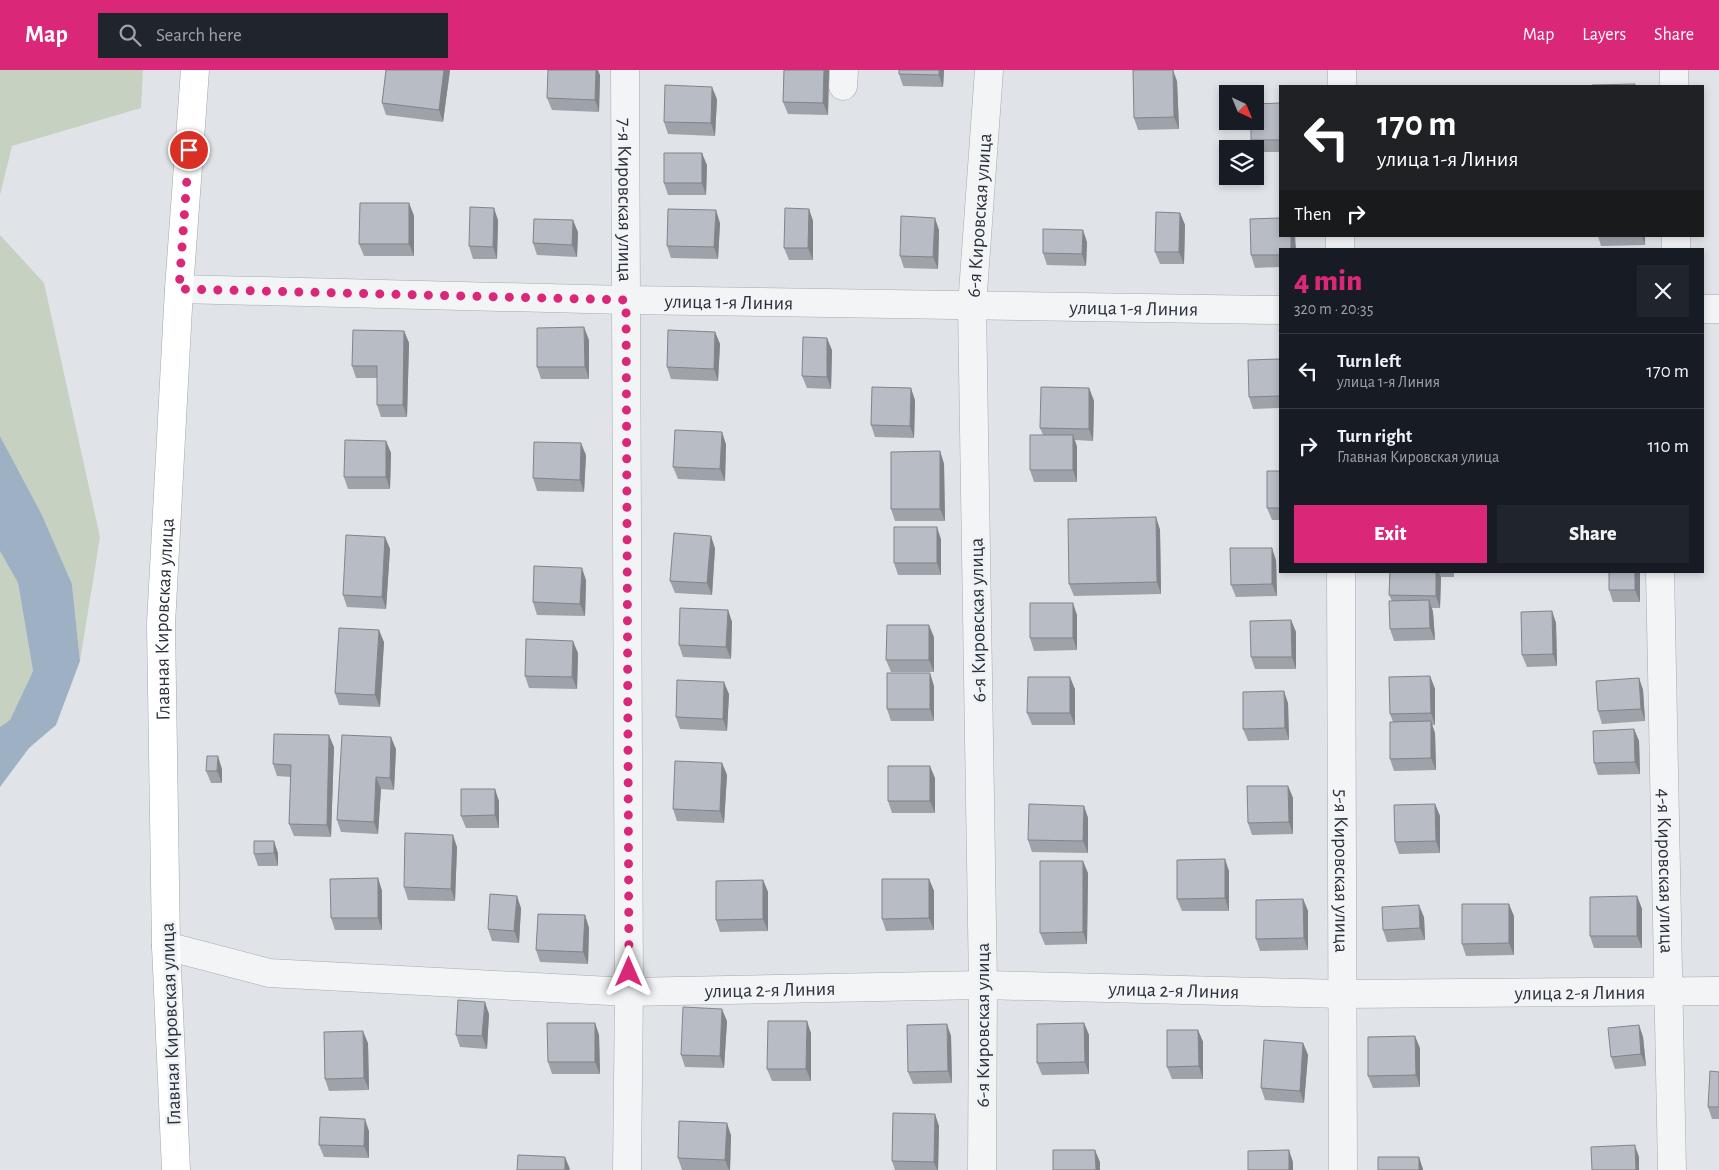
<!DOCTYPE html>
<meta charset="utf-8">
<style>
body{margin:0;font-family:"Alegreya Sans",sans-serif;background:#20242c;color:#f1f3f6;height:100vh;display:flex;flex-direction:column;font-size:19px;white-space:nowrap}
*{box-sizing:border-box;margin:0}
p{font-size:16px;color:#9ea1a6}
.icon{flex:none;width:28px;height:28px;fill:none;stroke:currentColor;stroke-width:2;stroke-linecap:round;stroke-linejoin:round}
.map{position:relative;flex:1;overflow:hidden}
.side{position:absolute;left:1279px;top:178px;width:425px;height:325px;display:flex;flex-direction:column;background:#171b24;border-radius:0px;box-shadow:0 2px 8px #0003}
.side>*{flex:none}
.hud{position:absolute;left:1279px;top:15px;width:425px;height:152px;border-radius:0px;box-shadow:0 2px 8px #0003;background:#202124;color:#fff;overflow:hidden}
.needle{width:32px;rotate:136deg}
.fabs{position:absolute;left:1219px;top:15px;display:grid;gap:10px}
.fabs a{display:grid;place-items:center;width:45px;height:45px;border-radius:0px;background:#171b24;box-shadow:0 2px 8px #0003;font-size:25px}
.pin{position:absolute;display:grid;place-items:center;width:42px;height:42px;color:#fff;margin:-21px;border:2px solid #fff;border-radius:50%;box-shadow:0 1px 5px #0007}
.me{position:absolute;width:55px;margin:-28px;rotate:0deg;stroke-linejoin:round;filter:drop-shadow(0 0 4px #0008)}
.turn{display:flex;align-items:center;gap:18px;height:105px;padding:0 15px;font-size:22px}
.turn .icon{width:65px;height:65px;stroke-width:2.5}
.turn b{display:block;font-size:35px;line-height:42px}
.then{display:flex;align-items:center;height:48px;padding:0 15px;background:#0003;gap:10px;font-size:19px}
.round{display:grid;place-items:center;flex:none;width:52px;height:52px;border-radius:0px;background:#20242c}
.overview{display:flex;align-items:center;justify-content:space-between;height:85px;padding:0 15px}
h1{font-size:30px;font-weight:800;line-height:38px;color:#db2777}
.cta{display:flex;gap:10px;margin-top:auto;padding:10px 15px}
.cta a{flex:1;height:58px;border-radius:0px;background:#db2777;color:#fff;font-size:20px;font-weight:800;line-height:58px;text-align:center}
.cta a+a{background:#20242c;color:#f1f3f6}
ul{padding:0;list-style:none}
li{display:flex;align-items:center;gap:15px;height:75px;padding:0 15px;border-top:1px solid #363941}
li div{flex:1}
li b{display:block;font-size:19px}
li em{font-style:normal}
header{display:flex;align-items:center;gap:30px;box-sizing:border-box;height:70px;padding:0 25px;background:#db2777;color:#fff}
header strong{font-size:24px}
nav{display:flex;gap:28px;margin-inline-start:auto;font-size:18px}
.search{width:350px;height:45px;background:#20242c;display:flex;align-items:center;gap:12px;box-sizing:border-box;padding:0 18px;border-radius:0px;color:#9ea1a6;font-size:19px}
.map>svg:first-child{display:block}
</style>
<header>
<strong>Map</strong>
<div class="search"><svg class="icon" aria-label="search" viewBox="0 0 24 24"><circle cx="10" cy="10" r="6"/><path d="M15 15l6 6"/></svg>Search here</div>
<nav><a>Map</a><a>Layers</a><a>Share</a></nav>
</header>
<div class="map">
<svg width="1719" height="1100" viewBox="0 0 1719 1100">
<rect width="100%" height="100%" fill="#e0e3e8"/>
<path fill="#c6d1c2" d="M0 0H143L141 38 12 76 0 125Z
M0 165 44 213 100 467 80 591 72 514 42 445 0 366Z
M0 481 18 513 33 601 10 650 0 657Z"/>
<path fill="#9eb1c4" d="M0 366 42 445 72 514 80 591 56 655 29 678 0 717V657L10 650 33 601 18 513 0 481Z"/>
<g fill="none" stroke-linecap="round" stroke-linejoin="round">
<defs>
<g id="minor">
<path id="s1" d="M625 0 629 922 627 1100"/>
<path d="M1674 0V16"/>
<path d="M843 16 844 0"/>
<path d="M1342 16V0"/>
<path d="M1676 166V179"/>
<path d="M1340 179V166"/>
<path id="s2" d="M179 219 626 230 1280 240"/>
<path d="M1702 239H1719"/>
<path id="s3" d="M1341 501 1343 1100"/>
<path id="s4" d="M1660 501 1672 1100"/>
<path id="s5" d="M166 876 269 903 629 922 983 915 1344 924 1719 921"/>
<path id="s6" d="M982 1100 983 915 972 236 989 0"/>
</g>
<g id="major">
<path id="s7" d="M176 1100 166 876 161 554 179 219 195 0"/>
</g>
</defs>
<use href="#minor" stroke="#a6aab1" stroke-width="29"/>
<use href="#major" stroke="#a0a7b2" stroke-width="29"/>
<use href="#minor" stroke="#f2f4f6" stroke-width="28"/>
<use href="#major" stroke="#fff" stroke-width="28"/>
</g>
<path fill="#9ea2a9" d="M386 0H450L443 52 386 45 382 33Z
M784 0H829L828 45 788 44 783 32Z
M944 0 943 17 903 16 899 4Z
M600 5 599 42 552 40 547 28Z
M1177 11 1179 59 1138 60 1134 48Z
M717 29 715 66 668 64 664 52Z
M1280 33V82H1256L1251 70Z
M707 95 706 125H668L664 113Z
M409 133 414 146V186H364L359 174Z
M809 139 813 151V190H789L784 178Z
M1180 143 1185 155 1184 194H1160L1155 182Z
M498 150 497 189H473L469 176Z
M720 153 718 189 671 188 667 176Z
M939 160 938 199 904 198 900 186Z
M578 162 577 187 537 185 533 173Z
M1598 166H1645V175L1601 176Z
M1087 172 1086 196 1047 195 1043 183Z
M1280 179V197L1255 198 1251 185Z
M404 261 409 273 407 347H381L377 335V308H356L352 296Z
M715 262 720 274 718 311 671 309 667 297Z
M589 270V309H541L537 297Z
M832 280 831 319 807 318 802 306Z
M1280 289V338L1253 339 1249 327Z
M1089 318 1094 331 1093 371 1075 370 1077 377V412H1034L1030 400 1043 365 1040 358Z
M915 330 914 368 875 367 871 355Z
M386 371 391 383 390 419H348L344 407Z
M726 374 725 411 678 409 673 397Z
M940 381 944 394 945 451H895L891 439Z
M586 385 584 422 537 421 533 408Z
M1280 401V450H1272L1267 438Z
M1156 447 1160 460 1161 524 1074 526 1069 514Z
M385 467 390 479 386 539 347 537 343 525Z
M941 469V505H898L894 493Z
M715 478 712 525 675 523 670 511Z
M1276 490 1277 526 1236 527 1231 515Z
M1390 501H1454V507H1441L1440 538H1432L1433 542 1435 570 1394 571 1390 559 1392 531 1389 525Z
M1609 501H1640V532H1613L1609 520Z
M586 510 585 546 537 545 533 532Z
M728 540 732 552 731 589 683 587 679 575Z
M1552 541 1556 553 1557 596 1527 597 1522 585Z
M1077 545V580L1034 581 1030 568Z
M1291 550 1296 562V599H1255L1251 587Z
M934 567V602H891L886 590Z
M384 572 380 637 339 635 335 623Z
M578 583 577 619 529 618 525 606Z
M1430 606 1435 619V655H1432L1435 663 1436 700 1394 701 1390 689 1393 652 1390 644Z
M1639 608 1643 620 1645 651 1602 654 1598 641Z
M934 616V651H891L887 639Z
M1075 619V655H1032L1027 643Z
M729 624 727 661 680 659 676 647Z
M1288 633 1289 670 1248 671 1243 659Z
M1634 659 1639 671 1640 704 1598 705 1594 693Z
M334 677 331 767 294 766 289 754 291 707 277 706 273 694Z
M396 679 394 720 381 719 378 764 341 762 337 750Z
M722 693 727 705 724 753 677 751 673 739Z
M222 699V713H211L206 701Z
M935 708V743H892L888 731Z
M1288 716 1293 728V764L1252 765 1248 753Z
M499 731V758H466L461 746Z
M1435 734 1440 746V783L1399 784 1395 772Z
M1084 736 1088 748V783L1032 782 1028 770Z
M457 777 455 831 408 830 404 817Z
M278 783V796H258L254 784Z
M1229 801V841H1182L1177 829Z
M1088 803 1087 874 1045 875 1040 863Z
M378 808 382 821V860H335L331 848Z
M929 809 934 821V860L886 861 882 849Z
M763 810 768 822V861L720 862 716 850Z
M1637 826 1642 839V878H1594L1590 866Z
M1303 829 1308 841V880L1260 881 1256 869Z
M521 838 519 873 492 871 488 859Z
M585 845 589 858 588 894 540 892 536 880Z
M1514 846V885L1466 886 1462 874Z
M1424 847 1425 870 1387 872 1383 860Z
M489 944 487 979 460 977 456 965Z
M727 951 724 998 685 997 681 985Z
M595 953 599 965 600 1004H552L548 992Z
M1084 953 1089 965V1004L1042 1005 1037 993Z
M1639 955 1643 967 1646 996 1615 999 1611 987Z
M1198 960 1203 972V1009H1172L1167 997Z
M811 963V1011H772L767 999Z
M951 966 952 1013 913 1014 908 1002Z
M368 973 369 1020 329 1021 325 1009Z
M1303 973 1308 985 1304 1033 1265 1030 1261 1018Z
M1420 978V1017L1373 1018 1368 1006Z
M1719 1002V1049H1712L1708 1037Z
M939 1056 938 1100H895L892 1091Z
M369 1061V1088L324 1087 319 1075Z
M731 1065 730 1100H682L678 1088Z"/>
<path fill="#818489" d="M444 0H450L443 52 439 40Z
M596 0H598L600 5 599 42 595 30Z
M824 0H829L828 45 823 33Z
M939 0H944L943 17 939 5Z
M1173 0 1177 11 1179 59 1174 47Z
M712 17 717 29 715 66 711 53Z
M702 83 707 95 706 125 702 113Z
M409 133 414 146V186L409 174Z
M494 138 498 150 497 189 493 177Z
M809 139 813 151V190L808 178Z
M716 140 720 153 718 189 714 177Z
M1180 143 1185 155 1184 194 1179 182Z
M935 148 939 160 938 199 933 187Z
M573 150 578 162 577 187 572 175Z
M1083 160 1087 172 1086 196 1082 184Z
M1291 166H1295L1296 179H1291Z
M1642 166H1645V175Z
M584 257 589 270V309L585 297Z
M404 261 409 273 407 347 403 335Z
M715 262 720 274 718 311 714 299Z
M827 268 832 280 831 319 827 307Z
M911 318 915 330 914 368 910 356Z
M1089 318 1094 331 1093 371 1089 359Z
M722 362 726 374 725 411 720 399Z
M1073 365 1077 377V412L1073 400Z
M386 371 391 383 390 419 386 407Z
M581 373 586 385 584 422 580 410Z
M940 381 944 394 945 451 940 439Z
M1156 447 1160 460 1161 524 1157 512Z
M937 457 941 469V505L937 493Z
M711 466 715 478 712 525 707 513Z
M385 467 390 479 386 539 382 527Z
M1272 478 1276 490 1277 526 1272 514Z
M582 498 586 510 585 546 580 534Z
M1436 501H1438L1441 507 1440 538 1436 526Z
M1635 501H1640V532L1635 520Z
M1429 530 1433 542 1435 570 1430 558Z
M1073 533 1077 545V580L1073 568Z
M728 540 732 552 731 589 726 577Z
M1552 541 1556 553 1557 596 1553 584Z
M1291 550 1296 562V599L1292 587Z
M929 555 934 567V602L929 590Z
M379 560 384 572 380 637 375 625Z
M573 571 578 583 577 619 572 607Z
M930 603 934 616V651L930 639Z
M1430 606 1435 619V655L1431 643Z
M1070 607 1075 619V655L1070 643Z
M1639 608 1643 620 1645 651 1641 639Z
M724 612 729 624 727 661 723 649Z
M1284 621 1288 633 1289 670 1285 658Z
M1431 651 1435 663 1436 700 1431 688Z
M1634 659 1639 671 1640 704 1635 692Z
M329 665 334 677 331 767 327 755Z
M391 667 396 679 394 720 390 708Z
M218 686 222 699V713L217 701Z
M722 693 727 705 724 753 720 741Z
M930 696 935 708V743L930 731Z
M376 707 381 719 378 764 374 752Z
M1288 716 1293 728V764L1289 752Z
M495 719 499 731V758L495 745Z
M1435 734 1440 746V783L1436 771Z
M1084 736 1088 748V783L1083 771Z
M453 765 457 777 455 831 451 819Z
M274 771 278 783V796L274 783Z
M1225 789 1229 801V841L1225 828Z
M1083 791 1088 803 1087 874 1083 862Z
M378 808 382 821V860L378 848Z
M929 809 934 821V860L929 848Z
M763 810 768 822V861L763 849Z
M517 826 521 838 519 873 514 861Z
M1637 826 1642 839V878L1637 866Z
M1303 829 1308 841V880L1304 868Z
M1509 834 1514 846V885L1509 873Z
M1419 835 1424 847 1425 870 1420 858Z
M585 845 589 858 588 894 583 882Z
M485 932 489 944 487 979 482 966Z
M722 939 727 951 724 998 720 986Z
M807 951 811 963V1011L806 999Z
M595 953 599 965 600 1004 595 992Z
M1084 953 1089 965V1004L1085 992Z
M947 954 951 966 952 1013 948 1001Z
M1639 955 1643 967 1646 996 1641 984Z
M1198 960 1203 972V1009L1199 996Z
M363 961 368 973 369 1020 364 1008Z
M1415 966 1420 978V1017L1416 1005Z
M1303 973 1308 985 1304 1033 1300 1021Z
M935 1044 939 1056 938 1100H937L934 1092Z
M365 1049 369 1061V1088L364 1076Z
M727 1053 731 1065 730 1100H729L725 1090Z
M1635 1075 1639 1087V1100H1636Z
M1095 1080 1100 1092V1100H1096Z
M1289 1080 1293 1092V1100H1289Z
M565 1087 570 1099 569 1100H565Z
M1419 1087 1423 1099V1100H1419Z"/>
<path fill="#b8bcc4" stroke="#818489" d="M386 0H444L439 40 382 33Z
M548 0H596L595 30 547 28Z
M784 0H824L823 33 783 32Z
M899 0H939V5L899 4Z
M1133 0H1173L1174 47 1134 48Z
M1635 14V16H1592V15Z
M665 15 712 17 711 53 664 52Z
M1280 33V70H1251V51H1255V34Z
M664 83H702V113H664Z
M360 133H409V174H359Z
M470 137 494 138 493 177 469 176Z
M785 138 809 139 808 178H784Z
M668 139 716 140 714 177 667 176Z
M1156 142 1180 143 1179 182H1155Z
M901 146 935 148 933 187 900 186Z
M1280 148V166H1291V179H1280V185H1251L1250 149Z
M534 149 573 150 572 175 533 173Z
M1043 159 1083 160 1082 184 1043 183Z
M584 257 585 297H537V258Z
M353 260 404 261 403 335H377V296H352Z
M668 260 715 262 714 299 667 297Z
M803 267 827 268V307L802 306Z
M1280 289V326L1249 327 1248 290Z
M872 317 911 318 910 356 871 355Z
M1041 317 1089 318V359L1040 358Z
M675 360 722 362 720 399 673 397Z
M1030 365H1073V400H1030Z
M345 370 386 371V407H344Z
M534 372 581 373 580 410 533 408Z
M940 381V439H891V382Z
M1267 401H1280V438H1267Z
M1156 447 1157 512 1069 514 1068 449Z
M894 457H937V493H894Z
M674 463 711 466 707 513 670 511Z
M346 465 385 467 382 527 343 525Z
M1230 478H1272V514L1231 515Z
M534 496 582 498 580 534 533 532Z
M1390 501H1436V526L1389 525Z
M1609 501H1635V520H1609Z
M1429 530 1430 558 1390 559 1389 531Z
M1030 533H1073V568H1030Z
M680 538 728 540 726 577 679 575Z
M1552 541 1553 584 1522 585 1521 542Z
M1291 550 1292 587H1251L1250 551Z
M887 555H929V590H886Z
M339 558 379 560 375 625 335 623Z
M526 569 573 571 572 607 525 606Z
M887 603H930V639H887Z
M1430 606 1431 643 1390 644 1389 607Z
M1028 607H1070V643H1027Z
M1639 608 1641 639 1598 641 1596 611Z
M677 610 724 612 723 649 676 647Z
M1284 621 1285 658 1243 659V622Z
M1431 651V688L1390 689V652Z
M1634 659 1635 692 1594 693 1593 661Z
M274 664 329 665 327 755 289 754 291 695 273 694Z
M342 665 391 667 390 708 376 707 374 752 337 750Z
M207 686H218L217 701H206Z
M675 691 722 693 720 741 673 739Z
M888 696H930V731H888Z
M1247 716H1288L1289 752 1248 753Z
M461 719H495V745L461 746Z
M1029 734 1084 736 1083 771 1028 770Z
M1435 734 1436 771 1395 772 1394 735Z
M405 763 453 765 451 819 404 817Z
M254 771H274V783L254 784Z
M1225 789V828L1177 829V790Z
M1040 791H1083V862L1040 863Z
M378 808V848H331L330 809Z
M882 809H929V848L882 849Z
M763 810V849L716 850V811Z
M490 824 517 826 514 861 488 859Z
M1637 826V866H1590V827Z
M1303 829 1304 868 1256 869V830Z
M1462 834H1509V873L1462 874Z
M1419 835 1420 858 1383 860 1382 837Z
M538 844 585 845 583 882 536 880Z
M458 930 485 932 482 966 456 965Z
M683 937 722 939 720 986 681 985Z
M768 951H807L806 999H767Z
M547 953H595V992H548Z
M1084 953 1085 992 1037 993V954Z
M947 954 948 1001 908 1002 907 955Z
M1639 955 1641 984 1611 987 1608 958Z
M1167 960H1198L1199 996 1167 997Z
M363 961 364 1008 325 1009 324 962Z
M1415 966 1416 1005 1368 1006V967Z
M1264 970 1303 973 1300 1021 1261 1018Z
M1710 1001 1719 1002V1037H1708Z
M893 1043 935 1044 934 1092 892 1091Z
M320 1047 365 1049 364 1076 319 1075Z
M679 1051 727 1053 725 1090 678 1088Z
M1635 1075 1636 1100H1592L1591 1077Z
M1053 1080H1095L1096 1100H1053Z
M1289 1080V1100H1248V1081Z
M518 1085 565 1087V1100H517Z
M1378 1087H1419V1100H1378Z"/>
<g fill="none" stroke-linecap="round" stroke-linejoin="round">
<path stroke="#db2777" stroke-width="9" stroke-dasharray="0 16.2" d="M189 80 179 219 626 230 629 902"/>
</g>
<g text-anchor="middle" stroke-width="5" stroke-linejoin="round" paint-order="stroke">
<g font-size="20" fill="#2a313d" stroke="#eff2f5">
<text dy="7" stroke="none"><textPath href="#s1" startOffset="130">7-я Кировская улица</textPath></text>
<text dy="7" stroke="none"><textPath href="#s6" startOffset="955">6-я Кировская улица</textPath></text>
<text dy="7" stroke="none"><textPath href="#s2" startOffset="550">улица 1-я Линия</textPath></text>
<text dy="7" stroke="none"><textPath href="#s2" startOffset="955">улица 1-я Линия</textPath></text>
<text dy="7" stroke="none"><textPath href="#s7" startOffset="551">Главная Кировская улица</textPath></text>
<text transform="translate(977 550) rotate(-91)" y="7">6-я Кировская улица</text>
<text dy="7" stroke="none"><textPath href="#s3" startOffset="300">5-я Кировская улица</textPath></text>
<text dy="7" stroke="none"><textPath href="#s4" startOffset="300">4-я Кировская улица</textPath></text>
<text dy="7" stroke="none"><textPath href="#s5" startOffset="608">улица 2-я Линия</textPath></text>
<text dy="7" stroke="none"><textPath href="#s5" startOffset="1012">улица 2-я Линия</textPath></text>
<text dy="7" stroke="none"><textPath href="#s5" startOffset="1418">улица 2-я Линия</textPath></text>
<text transform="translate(170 954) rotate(-92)" y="7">Главная Кировская улица</text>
<text transform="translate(982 955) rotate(-90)" y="7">6-я Кировская улица</text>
</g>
</g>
</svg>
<div class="fabs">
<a><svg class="needle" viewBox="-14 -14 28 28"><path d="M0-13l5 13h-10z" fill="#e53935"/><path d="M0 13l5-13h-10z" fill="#9ea1a6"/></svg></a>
<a><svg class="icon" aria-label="layers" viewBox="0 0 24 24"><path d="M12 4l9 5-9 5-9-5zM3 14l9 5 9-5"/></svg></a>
</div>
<div class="pin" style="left:189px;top:80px;background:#d93025"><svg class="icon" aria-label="arrive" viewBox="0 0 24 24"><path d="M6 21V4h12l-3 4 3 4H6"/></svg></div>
<svg class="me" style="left:629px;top:902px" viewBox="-20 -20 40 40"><path d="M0-17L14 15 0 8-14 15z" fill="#db2777" stroke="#fff" stroke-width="4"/></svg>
<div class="hud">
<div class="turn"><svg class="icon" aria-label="left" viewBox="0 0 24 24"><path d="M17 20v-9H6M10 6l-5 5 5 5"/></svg><div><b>170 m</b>улица 1-я Линия</div></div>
<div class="then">Then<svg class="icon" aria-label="right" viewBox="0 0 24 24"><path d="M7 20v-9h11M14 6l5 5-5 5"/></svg></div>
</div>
<section class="side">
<div class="overview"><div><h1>4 min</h1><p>320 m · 20:35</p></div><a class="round"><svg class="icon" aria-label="close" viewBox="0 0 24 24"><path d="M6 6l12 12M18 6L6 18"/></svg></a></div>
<ul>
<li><svg class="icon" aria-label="left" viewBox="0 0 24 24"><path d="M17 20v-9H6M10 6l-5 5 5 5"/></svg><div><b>Turn left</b><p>улица 1-я Линия</p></div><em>170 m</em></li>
<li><svg class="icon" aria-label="right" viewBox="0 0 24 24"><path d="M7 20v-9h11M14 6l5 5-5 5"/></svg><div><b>Turn right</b><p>Главная Кировская улица</p></div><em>110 m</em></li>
</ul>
<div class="cta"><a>Exit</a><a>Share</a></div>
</section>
</div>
